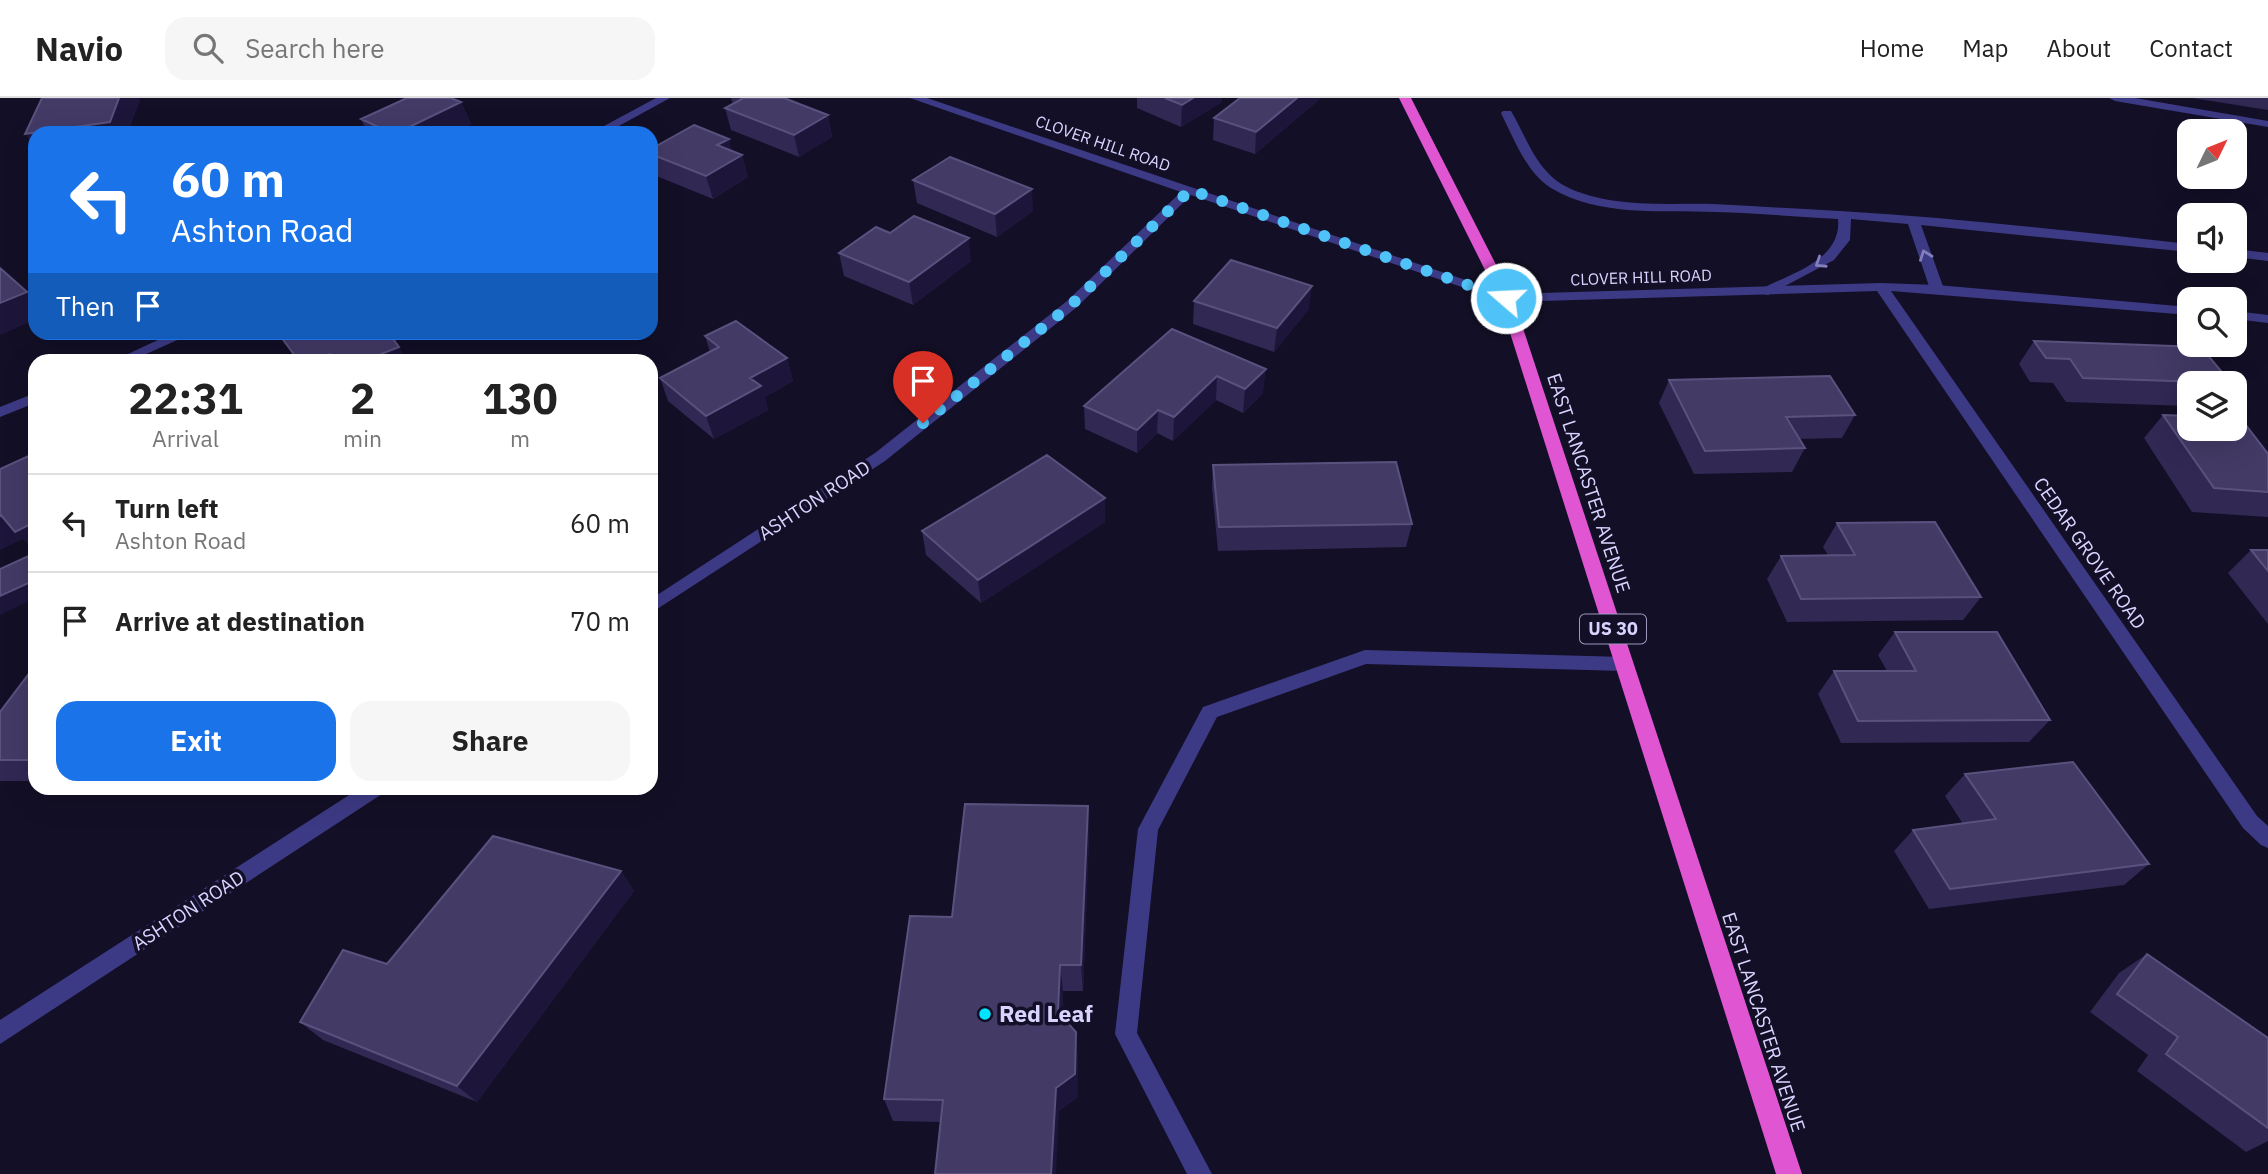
<!DOCTYPE html>
<style>
body{margin:0;font-family:"IBM Plex Sans",sans-serif;background:#f6f6f6;color:#222;height:100vh;display:flex;flex-direction:column;font-size:26px;white-space:nowrap}
*{box-sizing:border-box;margin:0}
p{font-size:23px;color:#767676}
.icon{flex:none;width:38px;height:38px;fill:none;stroke:currentColor;stroke-width:2;stroke-linecap:round;stroke-linejoin:round}
.map{position:relative;flex:1;overflow:hidden}
.details{position:absolute;left:28px;top:256px;width:630px;height:441px;display:flex;flex-direction:column;background:#fff;border-radius:21px;box-shadow:0 7px 28px #0002}
.details>*{flex:none}
.banner{position:absolute;left:28px;top:28px;width:630px;height:214px;border-radius:21px;box-shadow:0 7px 28px #0002;background:#1a73e8;color:#fff;overflow:hidden}
.needle{width:46px;rotate:47deg}
.controls{position:absolute;left:2177px;top:21px;display:grid;gap:14px}
.controls a{display:grid;place-items:center;width:70px;height:70px;border-radius:14px;background:#fff;box-shadow:0 7px 28px #0002;font-size:35px}
.pin{position:absolute;display:grid;place-items:center;width:60px;height:60px;color:#fff;margin:-72px -30px;border-radius:50% 50% 50% 0;rotate:-45deg;box-shadow:0 0 7px #0007}
.pin .icon{rotate:45deg}
.me{position:absolute;width:77px;margin:-38px;rotate:289deg;stroke-linejoin:round;filter:drop-shadow(0 0 5px #0008)}
.turn{display:flex;align-items:center;gap:24px;height:147px;padding:0 28px;font-size:32px}
.turn .icon{width:91px;height:91px;stroke-width:2.5}
.turn b{display:block;font-size:49px;line-height:60px}
.then{display:flex;align-items:center;height:66px;padding:0 28px;background:#0003;gap:14px;font-size:26px}
.eta{display:flex;justify-content:space-evenly;align-items:center;height:119px;text-align:center}
.eta b{font-size:42px;font-weight:800;line-height:49px}
.button{display:flex;gap:14px;margin-top:auto;padding:14px 28px}
.button a{flex:1;height:80px;border-radius:21px;background:#1a73e8;color:#fff;font-size:28px;font-weight:800;line-height:80px;text-align:center}
.button a+a{background:#f6f6f6;color:#222}
ul{padding:0;list-style:none}
li{display:flex;align-items:center;gap:21px;height:98px;padding:0 28px;border-top:2px solid #e0e0e0}
li div{flex:1}
li b{display:block;font-size:26px}
li em{font-style:normal}
header{display:flex;align-items:center;gap:42px;box-sizing:border-box;height:98px;padding:0 35px;background:#fff;border-bottom:2px solid #e0e0e0}
header strong{font-size:33px}
nav{display:flex;gap:38px;margin-inline-start:auto;font-size:24px}
.search{width:490px;height:63px;background:#f6f6f6;display:flex;align-items:center;gap:18px;box-sizing:border-box;padding:0 24px;border-radius:21px;color:#767676;font-size:26px}
.map>svg:first-child{display:block}
</style>
<header>
<strong>Navio</strong>
<div class="search"><svg class="icon" aria-label="search" viewBox="0 0 24 24"><circle cx="10" cy="10" r="6"/><path d="M15 15l6 6"/></svg>Search here</div>
<nav><a>Home</a><a>Map</a><a>About</a><a>Contact</a></nav>
</header>
<div class="map">
<svg width="2268" height="1076" viewBox="0 0 2268 1076">
<rect width="100%" height="100%" fill="#130f26"/>
<g fill="none" stroke-linecap="round" stroke-linejoin="round">
<path fill="#3d3a85" fill-rule="evenodd" d="M2109 0H2135L2268 23V29L2115 3Z
M1503 13H1511C1528 42 1537 76 1571 91 1615 110 1666 105 1713 106 1755 108 1798 111 1840 113 1957 120 2073 133 2189 146V154L1921 127 1944 191 1937 195 1930 191 1908 126 1851 121 1850 142 1834 162 1768 197 1763 196V190C1793 175 1842 161 1838 121 1797 119 1756 115 1715 114 1663 112 1598 119 1551 90 1526 74 1514 41 1501 15Z
M2235 151 2268 155V163L2235 159Z
M1365 552 1624 559 1630 561 1633 566 1630 571 1624 573 1366 566 1217 619 1158 732 1137 935 1212 1076H1187L1115 936 1138 731 1203 609Z"/>
<path fill="#3d3a85" fill-rule="evenodd" d="M656 0H670L606 35H591Z
M910 0H927L1507 196 1881 185 1937 187 2189 209V217L1891 193 2257 718 2268 728V750L2261 747 2243 730 1877 193 1506 204 1191 97 1077 209 885 363 651 515V501L875 355 1067 203 1181 94Z
M2235 213 2268 217V225L2235 221Z
M175 234H195L133 262H115Z
M35 295V305L0 319V309Z
M360 690H385L382 696 0 946V922Z"/>
<path fill="#e055d1" fill-rule="evenodd" d="M1399 0H1411L1513 200 1802 1076H1776L1499 200Z"/>
</g>
<path fill="#312854" d="M731 0H784L828 17 832 39 799 59 731 32 725 10 733 6Z
M1137 0H1222V4L1181 29 1137 10Z
M1321 0 1255 56 1213 42 1214 20Z
M2192 0H2268V12Z
M461 4 471 26 453 35H368L361 21Z
M651 51 732 53 742 57 748 79 713 101 654 77 651 68Z
M913 82 1033 113 997 139 917 105Z
M890 135 971 163 913 207 844 178 839 155Z
M1194 203 1309 211 1274 254 1193 226Z
M1172 231 1263 295 1243 315 1216 302 1173 343 1157 335 1137 355 1085 331 1084 308Z
M705 238 787 260 793 283 765 299 768 312 714 341 668 303 660 280 710 254Z
M2034 243 2231 285H2189V308L2066 304 2053 285 2030 284 2019 266Z
M1669 282 1855 317 1842 340 1799 341 1805 350 1792 374 1694 376 1659 305Z
M2163 317 2268 356V419L2192 414 2144 340Z
M1213 367 1412 426 1406 449 1218 453 1212 390Z
M1105 400V424L981 505 926 457 922 433Z
M1837 425 1981 499 1963 522 1787 524 1767 481 1781 458 1828 457 1823 449Z
M2251 452H2268V526L2228 475Z
M1895 534 2050 622 2029 644 1841 645 1818 596 1834 573H1887L1878 557Z
M35 569V683H0V614Z
M1965 676 2149 766 2124 787 1929 811 1894 753 1913 732 1963 726 1945 698Z
M1088 708 1089 737 1083 893H1063L1062 919 1078 958V999L1059 1013 940 1024 893 1023 884 1001 952 819Z
M621 773 634 793 477 1004 323 942 300 924Z
M2147 856 2268 940V1043L2246 1054 2137 973 2148 957 2090 914 2119 875Z"/>
<path fill="#1d163a" d="M119 0H139L140 3 128 35H35V50L25 36Z
M1193 0H1222V4L1181 29 1182 7Z
M1297 0H1321L1255 56 1256 34Z
M461 4 471 26 453 35H397Z
M828 17 832 39 799 59 794 37Z
M729 41 734 62 742 57 748 79 713 101 706 78 717 47Z
M1032 91 1033 113 997 139 995 116Z
M969 140 971 163 913 207 909 184Z
M1312 188 1309 211 1274 254 1277 230Z
M27 194 35 204V222L0 237V205Z
M399 249 407 262H366Z
M330 256 334 262H313Z
M787 260 793 283 765 299 768 312 714 341 706 318 750 280Z
M1266 271 1263 295 1243 315 1245 291Z
M1217 278 1216 302 1173 343 1174 319Z
M1158 312 1157 335 1137 355V332Z
M651 360 655 369 651 371Z
M1105 400V424L981 505 978 482Z
M1 417 35 424V454L23 441 0 452V418Z
M35 482V500L0 517V498Z
M1088 708 1089 737 1083 893 1081 867Z
M621 773 634 793 477 1004 457 988Z
M1060 867 1063 893 1061 940 1058 914Z
M1076 934 1078 958V999L1059 1013 1056 1076H1051L1056 990Z"/>
<path fill="#433a66" stroke="#5a527e" stroke-width="2" d="M42 0H119L110 24 25 36Z
M407 0H451L461 4 397 35H391L361 21Z
M741 0H784L828 17 794 37 725 10 742 1Z
M1165 0H1193L1182 7Z
M1240 0H1297L1256 34 1214 20Z
M694 27 729 41 717 47 742 57 706 78 651 56V51Z
M950 59 1032 91 995 116 913 82Z
M914 118 969 140 909 184 839 155 876 129 890 135Z
M1231 162 1312 188 1277 230 1194 203Z
M0 170 27 194 0 205Z
M736 223 787 260 750 280 761 288 706 318 660 280 719 249 705 238Z
M1172 231 1266 271 1245 291 1217 278 1174 319 1158 312 1137 332 1084 308Z
M283 234H388L399 249 366 262H335L330 256 313 262H298L279 236Z
M2034 243 2201 249 2231 285 2083 280 2070 261 2046 260Z
M1830 278 1855 317 1786 319 1805 350 1705 353 1669 282Z
M2163 317 2189 318V331H2235V321L2242 322 2268 356V394L2214 390Z
M35 355V424L15 434 1 417 0 418V371Z
M1047 357 1105 400 978 482 922 433Z
M1396 364 1412 426 1219 429 1213 367Z
M1935 424 1981 499 1801 501 1781 458 1855 457 1837 425Z
M2251 452H2268V473Z
M35 455V482L0 498V471Z
M1895 534H1997L2050 622 1858 623 1834 573H1916Z
M34 569 35 662H0V614Z
M2073 664 2149 766 1950 791 1913 732 1996 721 1965 676Z
M965 706 1088 708 1081 867H1060L1058 914 1076 934 1075 976 1056 990 1051 1076H935L943 1002 884 1001 910 818 952 819Z
M493 738 621 773 457 988 300 924 343 852 387 866Z
M2147 856 2268 940V1030L2166 956 2178 939 2117 896Z"/>
<defs><path id="oneway-chevron" d="M-2-3.5L2.5 0L-2 3.5" fill="none" stroke-width="1.6" stroke-linecap="round" stroke-linejoin="round" transform="scale(1.75)"/></defs>
<g stroke="#837fbc">
<use href="#oneway-chevron" transform="translate(1925 157) rotate(-110)"/>
<use href="#oneway-chevron" transform="translate(1820 165) rotate(147)"/>
</g>
<g fill="none" stroke-linecap="round" stroke-linejoin="round">
<path stroke="#4fc3f7" stroke-width="12" stroke-dasharray="0 21.6" d="M923 325 1072 206 1190 92 1506 200"/>
</g>
<circle fill="#00e5ff" stroke="#130f26" stroke-width="2.5" cx="985" cy="916" r="7"/>
<g text-anchor="middle" stroke-width="7" stroke-linejoin="round" paint-order="stroke">
<g font-size="16" fill="#d9d4ff" stroke="#130f26">
<text transform="translate(1103 45) rotate(19)" y="6">CLOVER HILL ROAD</text>
<text transform="translate(1641 179) rotate(-2)" y="6">CLOVER HILL ROAD</text>
</g>
<rect fill="#130f26" stroke="#9e99be" stroke-width="2" x="1580" y="516.5" width="66" height="29" rx="5"/>
<g font-size="18" font-weight="bold" fill="#d9d4ff">
<text x="1613" y="537">US 30</text>
</g>
<g font-size="19" fill="#d9d4ff" stroke="#130f26">
<text transform="translate(1589 385) rotate(72)" y="7">EAST LANCASTER AVENUE</text>
<text transform="translate(814 402) rotate(-33)" y="7">ASHTON ROAD</text>
<text transform="translate(2090 455) rotate(55)" y="7">CEDAR GROVE ROAD</text>
<text transform="translate(188 812) rotate(-33)" y="7">ASHTON ROAD</text>
<text transform="translate(1764 924) rotate(72)" y="7">EAST LANCASTER AVENUE</text>
</g>
<g font-size="23" font-weight="bold" fill="#d9d4ff" stroke="#130f26" text-anchor="start">
<text x="999" y="924">Red Leaf</text>
</g>
</g>
</svg>
<div class="controls">
<a><svg class="needle" viewBox="-14 -14 28 28"><path d="M0-13l5 13h-10z" fill="#e53935"/><path d="M0 13l5-13h-10z" fill="#767676"/></svg></a>
<a><svg class="icon" aria-label="sound" viewBox="0 0 24 24"><path d="M4 9h4l5-4v14l-5-4H4zM17 9q2 3 0 6"/></svg></a>
<a><svg class="icon" aria-label="search" viewBox="0 0 24 24"><circle cx="10" cy="10" r="6"/><path d="M15 15l6 6"/></svg></a>
<a><svg class="icon" aria-label="layers" viewBox="0 0 24 24"><path d="M12 4l9 5-9 5-9-5zM3 14l9 5 9-5"/></svg></a>
</div>
<div class="pin" style="left:923px;top:325px;background:#d93025"><svg class="icon" aria-label="arrive" viewBox="0 0 24 24"><path d="M6 21V4h12l-3 4 3 4H6"/></svg></div>
<svg class="me" style="left:1506px;top:200px" viewBox="-20 -20 40 40"><circle r="17" fill="#4fc3f7" stroke="#fff" stroke-width="3"/><path d="M0-11L8 9 0 5-8 9z" fill="#fff"/></svg>
<div class="banner">
<div class="turn"><svg class="icon" aria-label="left" viewBox="0 0 24 24"><path d="M17 20v-9H6M10 6l-5 5 5 5"/></svg><div><b>60 m</b>Ashton Road</div></div>
<div class="then">Then<svg class="icon" aria-label="arrive" viewBox="0 0 24 24"><path d="M6 21V4h12l-3 4 3 4H6"/></svg></div>
</div>
<section class="details">
<div class="eta">
<div><b>22:31</b><p>Arrival</p></div>
<div><b>2</b><p>min</p></div>
<div><b>130</b><p>m</p></div>
</div>
<ul>
<li><svg class="icon" aria-label="left" viewBox="0 0 24 24"><path d="M17 20v-9H6M10 6l-5 5 5 5"/></svg><div><b>Turn left</b><p>Ashton Road</p></div><em>60 m</em></li>
<li><svg class="icon" aria-label="arrive" viewBox="0 0 24 24"><path d="M6 21V4h12l-3 4 3 4H6"/></svg><div><b>Arrive at destination</b></div><em>70 m</em></li>
</ul>
<div class="button"><a>Exit</a><a>Share</a></div>
</section>
</div>
